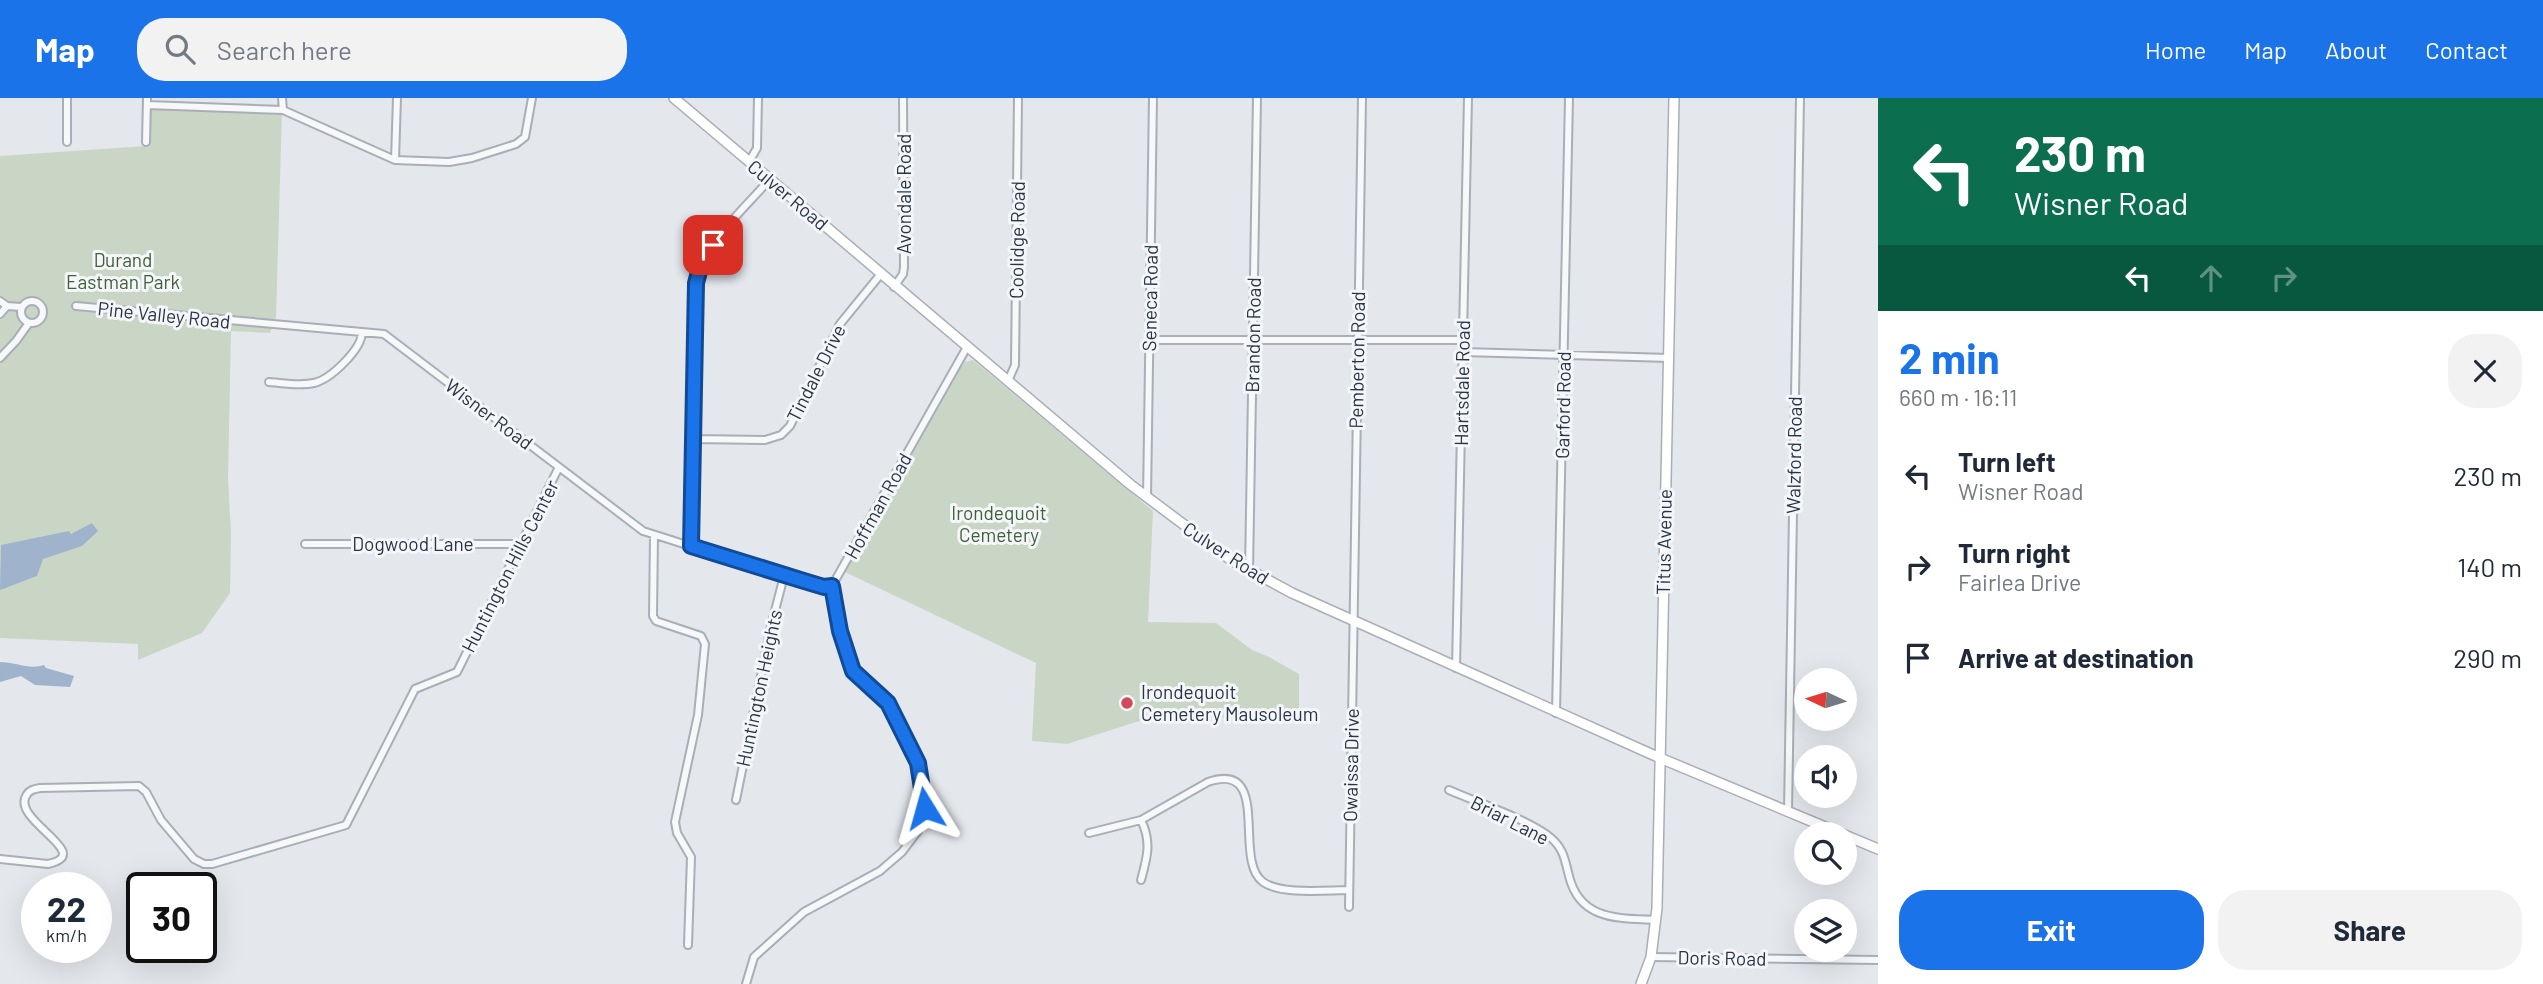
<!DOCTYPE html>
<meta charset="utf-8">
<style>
body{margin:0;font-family:Barlow,sans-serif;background:#f2f2f3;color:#1f2937;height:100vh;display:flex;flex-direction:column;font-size:26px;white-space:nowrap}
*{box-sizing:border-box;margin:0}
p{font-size:23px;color:#747a83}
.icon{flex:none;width:38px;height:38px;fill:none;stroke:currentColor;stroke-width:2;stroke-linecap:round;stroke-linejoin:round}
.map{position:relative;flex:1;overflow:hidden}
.drawer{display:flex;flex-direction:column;background:#fff;width:665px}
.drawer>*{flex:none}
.hud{background:#0b6e4f;color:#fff;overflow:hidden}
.needle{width:46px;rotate:274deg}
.fabs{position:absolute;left:1794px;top:570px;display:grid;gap:14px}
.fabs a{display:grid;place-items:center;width:63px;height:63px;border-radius:50%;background:#fff;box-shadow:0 7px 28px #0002;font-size:35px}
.speed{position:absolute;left:21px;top:774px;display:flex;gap:14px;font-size:35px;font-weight:700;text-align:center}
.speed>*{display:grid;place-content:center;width:91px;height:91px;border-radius:50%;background:#fff;box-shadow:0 7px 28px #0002;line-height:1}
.speed small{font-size:18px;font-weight:400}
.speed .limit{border:4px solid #111;border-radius:10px;background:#fff;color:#111}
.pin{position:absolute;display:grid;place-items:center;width:60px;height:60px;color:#fff;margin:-30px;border-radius:14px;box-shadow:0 4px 10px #0006}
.me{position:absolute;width:77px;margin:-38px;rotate:352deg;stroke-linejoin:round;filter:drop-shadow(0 0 5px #0008)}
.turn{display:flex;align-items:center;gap:24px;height:147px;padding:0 21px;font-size:32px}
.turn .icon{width:91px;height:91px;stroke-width:2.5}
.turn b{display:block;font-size:49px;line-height:60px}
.lanes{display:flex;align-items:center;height:66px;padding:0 21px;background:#0003;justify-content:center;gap:35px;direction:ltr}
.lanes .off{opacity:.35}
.round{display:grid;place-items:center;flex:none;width:74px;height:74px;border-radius:28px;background:#f2f2f3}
.headline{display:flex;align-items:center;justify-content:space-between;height:119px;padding:0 21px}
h1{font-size:42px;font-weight:700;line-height:52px;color:#1a73e8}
.cta{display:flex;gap:14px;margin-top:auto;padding:14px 21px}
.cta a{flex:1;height:80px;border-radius:28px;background:#1a73e8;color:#fff;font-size:28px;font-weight:700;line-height:80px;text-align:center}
.cta a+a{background:#f2f2f3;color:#1f2937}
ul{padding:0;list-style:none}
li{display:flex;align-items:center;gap:21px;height:91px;padding:0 21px}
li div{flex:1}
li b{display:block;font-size:26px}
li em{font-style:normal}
header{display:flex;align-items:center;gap:42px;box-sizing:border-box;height:98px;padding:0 35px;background:#1a73e8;color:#fff}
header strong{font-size:33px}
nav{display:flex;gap:38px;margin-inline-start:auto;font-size:24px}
.search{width:490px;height:63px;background:#f2f2f3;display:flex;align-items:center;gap:18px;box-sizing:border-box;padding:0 24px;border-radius:28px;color:#747a83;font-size:26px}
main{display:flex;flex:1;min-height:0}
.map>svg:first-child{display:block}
</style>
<header>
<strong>Map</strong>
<div class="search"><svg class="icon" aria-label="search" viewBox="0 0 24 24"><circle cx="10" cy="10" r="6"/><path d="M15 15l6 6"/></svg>Search here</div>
<nav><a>Home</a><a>Map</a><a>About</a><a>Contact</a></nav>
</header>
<main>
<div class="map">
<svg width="1878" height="886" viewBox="0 0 1878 886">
<rect width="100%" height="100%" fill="#e4e7ec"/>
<path fill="#c9d6c5" d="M148 7 282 12 276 219 270 235 231 233 228 381 231 435 230 495 202 535 138 562V546L0 540V58L146 48Z
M973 262 1153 413 1148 524 1216 525 1252 552 1269 559 1299 576V622L1155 618 1067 646 1032 643 1036 565 845 474 961 269 965 264Z"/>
<path fill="#9fb4cc" d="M92 425 98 433 82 448 43 461 37 478 0 492 1 447 69 433 71 436Z
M0 564C15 564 30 572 44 567L46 570 74 578 70 589 35 587 21 578 0 584Z"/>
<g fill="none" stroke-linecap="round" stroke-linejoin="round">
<defs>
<path id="street" d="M282 0 283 12
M147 7 283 12 395 62 449 64 472 60 516 46 525 39 532 0
M67 44V0
M146 44 147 0
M395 62 397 0
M749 64 757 50 758 0
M894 189 903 176 904 169 903 0
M21 214a11 11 0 1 1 22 0a11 11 0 1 1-22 0Z
M0 203 7 208 21 209
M76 208 384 236 643 433 784 478 824 489 832 488
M0 216 7 208
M1150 242H1463
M1463 254 1669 260
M0 260 16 243 29 225
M1008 283 1015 267 1018 0
M269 284C283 285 300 288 314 285 331 281 362 251 362 234
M694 341 765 342 781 337 790 328 840 226 880 177
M1147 400 1153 0
M654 437 653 518 656 523 701 538 705 546 698 617 675 724 677 735 691 759 688 847
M305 446H521
M691 448 697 179C707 143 745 110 769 82
M1249 473 1257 0
M1456 570 1468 0
M1556 615 1569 0
M1449 692C1476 704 1530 722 1551 740 1564 751 1565 763 1569 778 1580 823 1619 820 1656 822
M736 702 771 528 784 478
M1788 713 1800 0
M1089 735 1141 722 1208 684C1273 662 1232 762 1263 784 1281 797 1327 792 1349 792
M0 761 48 766C96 756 12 723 26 698 29 692 34 691 40 690L139 688 146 694 161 722 194 761 204 766H212L346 727 415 591 457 574 559 369
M1141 782C1147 760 1152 744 1141 722
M1349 809 1362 0
M1651 859 1878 862
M746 886 754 859 804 814 880 773 902 754 918 733 924 711 918 665 888 605 853 573 840 533 832 488 967 249"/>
<path id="secondary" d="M674 0 1131 387 1231 462 1292 495 1660 660 1878 751
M1641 886 1651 859 1657 810 1674 0"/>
</defs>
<use href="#street" stroke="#a9aeb7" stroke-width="10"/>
<use href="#secondary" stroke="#a9aeb7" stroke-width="12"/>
<use href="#street" stroke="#f7f8fa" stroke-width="6"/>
<use href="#secondary" stroke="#fff" stroke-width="9"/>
</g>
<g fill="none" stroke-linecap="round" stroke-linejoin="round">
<defs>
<path id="route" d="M713 147 702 163 696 185 691 448 804 483 824 489 832 488 840 533 853 573 888 605 918 665 925 710"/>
</defs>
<use href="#route" stroke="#114b97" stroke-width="18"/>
<use href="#route" stroke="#1a73e8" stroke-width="12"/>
</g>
<circle fill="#d1495b" stroke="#f4f6f9" stroke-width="2.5" cx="1127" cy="605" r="7"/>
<g text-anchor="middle" stroke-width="6" stroke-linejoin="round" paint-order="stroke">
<g font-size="19" fill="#2b3445" stroke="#f4f6f9">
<text transform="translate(904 96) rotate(-90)" y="7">Avondale Road</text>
<text transform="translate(788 97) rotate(40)" y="7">Culver Road</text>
<text transform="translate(1017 142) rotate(-89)" y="7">Coolidge Road</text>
<text transform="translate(1150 200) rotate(-89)" y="7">Seneca Road</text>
<text transform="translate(164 217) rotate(6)" y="7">Pine Valley Road</text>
<text transform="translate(1253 237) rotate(-89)" y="7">Brandon Road</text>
<text transform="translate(1357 262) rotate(-89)" y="7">Pemberton Road</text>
<text transform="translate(816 275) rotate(-63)" y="7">Tindale Drive</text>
<text transform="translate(1462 285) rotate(-89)" y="7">Hartsdale Road</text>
<text transform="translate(1563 307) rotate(-89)" y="7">Garford Road</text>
<text transform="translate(489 316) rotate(37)" y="7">Wisner Road</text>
<text transform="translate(1794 357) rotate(-89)" y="7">Walzford Road</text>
<text transform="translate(878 408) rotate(-61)" y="7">Hoffman Road</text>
<text transform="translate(1664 444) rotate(-89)" y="7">Titus Avenue</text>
<text x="413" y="453">Dogwood Lane</text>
<text transform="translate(1226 455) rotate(33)" y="7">Culver Road</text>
<text transform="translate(510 468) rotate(-63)" y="7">Huntington Hills Center</text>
<text transform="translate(759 590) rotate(-78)" y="7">Huntington Heights</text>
<text transform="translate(1351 667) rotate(-89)" y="7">Owaissa Drive</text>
<text transform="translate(1510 722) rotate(27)" y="7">Briar Lane</text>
<text transform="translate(1722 860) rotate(1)" y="7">Doris Road</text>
</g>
<g font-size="19" fill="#3f6138" stroke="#f4f6f9">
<text x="123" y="169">Durand<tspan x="123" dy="22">Eastman Park</tspan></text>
<text x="999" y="422">Irondequoit<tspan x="999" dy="22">Cemetery</tspan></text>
</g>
<g font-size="19" fill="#2b3445" stroke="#f4f6f9" text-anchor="start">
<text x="1141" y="601">Irondequoit<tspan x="1141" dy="22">Cemetery Mausoleum</tspan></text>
</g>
</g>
</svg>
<div class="fabs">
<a><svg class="needle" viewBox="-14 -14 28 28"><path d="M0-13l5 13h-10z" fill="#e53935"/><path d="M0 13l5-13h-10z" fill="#747a83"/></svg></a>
<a><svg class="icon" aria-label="sound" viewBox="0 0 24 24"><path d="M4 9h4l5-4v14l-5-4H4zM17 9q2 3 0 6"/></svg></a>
<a><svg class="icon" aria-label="search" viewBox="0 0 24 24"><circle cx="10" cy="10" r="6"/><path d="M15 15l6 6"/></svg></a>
<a><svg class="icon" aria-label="layers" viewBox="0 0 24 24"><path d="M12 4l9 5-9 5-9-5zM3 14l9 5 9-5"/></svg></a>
</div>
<div class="speed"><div>22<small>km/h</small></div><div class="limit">30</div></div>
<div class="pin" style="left:713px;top:147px;background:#d93025"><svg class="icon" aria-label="arrive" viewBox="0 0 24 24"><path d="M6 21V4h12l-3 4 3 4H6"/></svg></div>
<svg class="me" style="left:925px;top:710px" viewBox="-20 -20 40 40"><path d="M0-17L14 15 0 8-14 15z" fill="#1a73e8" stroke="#fff" stroke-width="4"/></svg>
</div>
<section class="drawer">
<div class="hud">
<div class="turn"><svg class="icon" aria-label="left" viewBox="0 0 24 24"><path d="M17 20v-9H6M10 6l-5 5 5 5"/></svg><div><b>230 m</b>Wisner Road</div></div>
<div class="lanes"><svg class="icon" aria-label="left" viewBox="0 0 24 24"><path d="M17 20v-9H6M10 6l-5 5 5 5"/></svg><svg class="icon off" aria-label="ahead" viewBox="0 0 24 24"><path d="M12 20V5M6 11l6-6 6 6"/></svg><svg class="icon off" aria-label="right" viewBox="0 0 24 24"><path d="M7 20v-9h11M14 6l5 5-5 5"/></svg></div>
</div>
<div class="headline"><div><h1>2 min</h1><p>660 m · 16:11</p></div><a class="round"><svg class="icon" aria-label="close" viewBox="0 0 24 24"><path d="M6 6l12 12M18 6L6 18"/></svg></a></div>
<ul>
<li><svg class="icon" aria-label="left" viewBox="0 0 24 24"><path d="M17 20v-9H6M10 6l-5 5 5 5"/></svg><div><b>Turn left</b><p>Wisner Road</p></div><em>230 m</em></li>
<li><svg class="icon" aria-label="right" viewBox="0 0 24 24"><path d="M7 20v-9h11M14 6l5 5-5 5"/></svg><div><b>Turn right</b><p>Fairlea Drive</p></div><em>140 m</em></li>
<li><svg class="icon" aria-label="arrive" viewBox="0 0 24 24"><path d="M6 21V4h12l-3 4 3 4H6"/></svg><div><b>Arrive at destination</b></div><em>290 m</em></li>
</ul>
<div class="cta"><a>Exit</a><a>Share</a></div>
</section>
</main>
